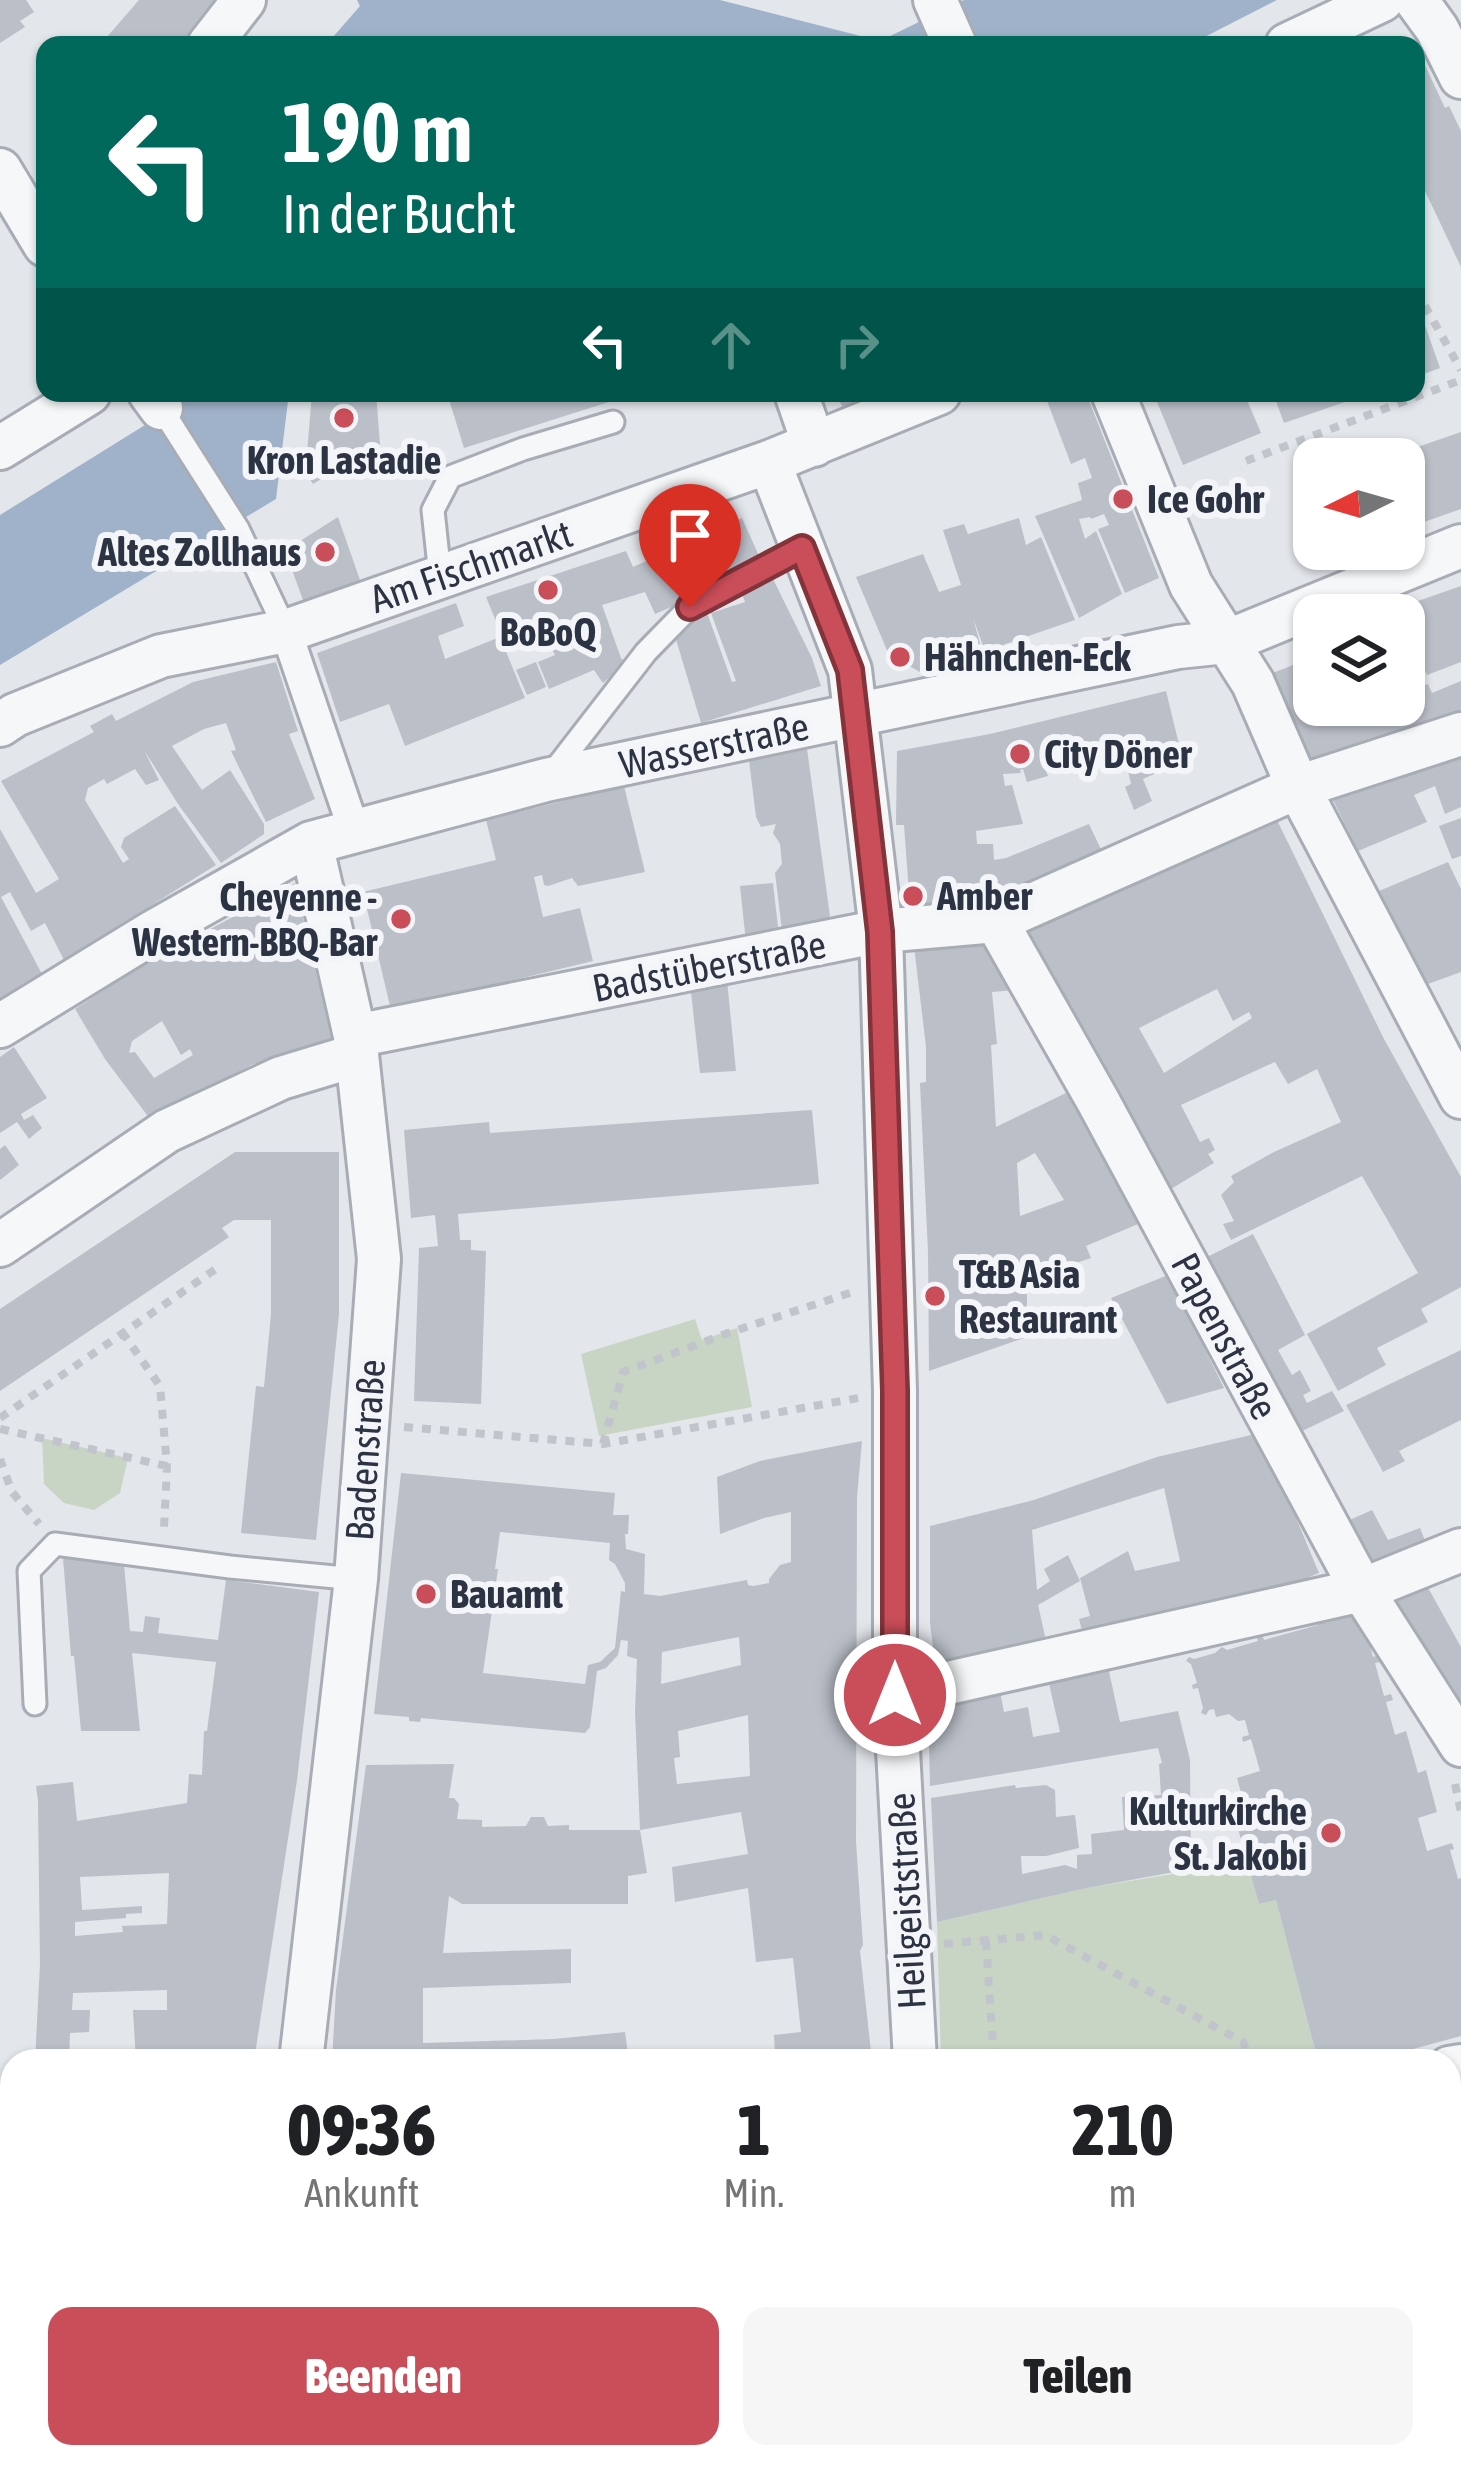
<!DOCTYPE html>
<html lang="de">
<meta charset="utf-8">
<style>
body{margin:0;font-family:"Asap Condensed",sans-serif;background:#f6f6f6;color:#202124;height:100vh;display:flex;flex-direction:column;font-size:45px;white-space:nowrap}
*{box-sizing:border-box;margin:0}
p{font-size:39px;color:#757577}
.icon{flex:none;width:66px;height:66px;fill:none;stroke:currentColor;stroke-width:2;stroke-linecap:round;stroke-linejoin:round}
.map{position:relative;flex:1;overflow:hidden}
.drawer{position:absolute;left:0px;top:2049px;width:1461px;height:420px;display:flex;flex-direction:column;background:#fff;border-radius:36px 36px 0 0;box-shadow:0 3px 9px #0004}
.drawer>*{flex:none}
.banner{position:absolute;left:36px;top:36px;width:1389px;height:366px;border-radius:24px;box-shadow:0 3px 9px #0004;background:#00695c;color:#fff;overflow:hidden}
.needle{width:78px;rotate:265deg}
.fabs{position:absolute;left:1293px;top:438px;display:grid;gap:24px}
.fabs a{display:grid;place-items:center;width:132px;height:132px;border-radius:24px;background:#fff;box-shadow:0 3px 9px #0004;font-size:60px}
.pin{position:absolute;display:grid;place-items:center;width:102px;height:102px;color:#fff;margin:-123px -51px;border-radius:50% 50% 50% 0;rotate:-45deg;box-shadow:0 0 12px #0007}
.pin .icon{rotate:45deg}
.me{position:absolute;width:132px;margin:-66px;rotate:0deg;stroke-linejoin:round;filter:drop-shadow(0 0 9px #0008)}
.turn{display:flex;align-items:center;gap:42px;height:252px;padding:0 48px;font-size:54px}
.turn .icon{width:156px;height:156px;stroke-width:2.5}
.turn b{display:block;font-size:84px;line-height:102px}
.lanes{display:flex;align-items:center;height:114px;padding:0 48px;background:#0003;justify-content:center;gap:60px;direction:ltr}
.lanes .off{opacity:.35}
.eta{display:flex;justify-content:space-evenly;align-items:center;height:204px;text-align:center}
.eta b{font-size:72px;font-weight:800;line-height:84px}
.action{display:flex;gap:24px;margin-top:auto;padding:24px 48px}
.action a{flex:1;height:138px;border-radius:24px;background:#ca4e59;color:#fff;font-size:48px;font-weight:800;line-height:138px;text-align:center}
.action a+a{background:#f6f6f6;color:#202124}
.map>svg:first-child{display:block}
</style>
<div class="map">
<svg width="1461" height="2469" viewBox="0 0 1461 2469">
<rect width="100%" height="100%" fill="#e3e6eb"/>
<path fill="#c8d5c5" d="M695 1319 702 1340 737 1328 752 1407 599 1436 581 1354Z
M42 1438 128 1458 120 1493 94 1510 64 1503 44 1484Z
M1246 1857 1247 1860 1239 1862 1248 1866 1259 1904 1276 1900 1318 2061H941L937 1922 1087 1888 1185 1872Z"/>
<path fill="#a0b2c9" d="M357 0H720L880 41 964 0H1277L1189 45H326L360 6Z
M188 393H289L276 499 0 665V515L187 399Z"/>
<path fill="#bbbfc8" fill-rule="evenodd" d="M0 0H26L34 12 20 21 25 27 0 43Z
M139 0H216V4L183 45H100Z
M1416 46 1445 108 1449 106 1461 131V267L1416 172Z
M1421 314 1440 368 1416 377V316Z
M312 393H376L380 444 313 484 307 474 305 477Z
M447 393H634V394L464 448Z
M835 393H883L845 412Z
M1044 393H1086L1159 578 1125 593 1098 529 1109 525 1104 514 1091 519 1090 517 1079 519 1085 539 1096 531 1122 594 1079 618 1035 516 1082 500 1078 483 1092 478 1085 458 1071 464Z
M1168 393H1244L1261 433 1183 465 1155 397Z
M1273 393H1368V394L1284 423Z
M1461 432V509L1404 529V459L1386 458Z
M338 517 361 583 304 603 291 567 302 561 297 543Z
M742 518 760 558 681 594 685 601 655 614 645 592 602 605 621 658 626 663 603 683 594 670 549 689 538 662 555 655 539 624 503 638 486 597 626 551 633 567Z
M1019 518 1026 545 1041 537 1075 620 985 651 973 618 982 651 920 672 889 655 856 577 923 554 939 592 961 585 943 530 964 524 968 534Z
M773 579 812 658 821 686 701 723 675 636 706 610 732 682 736 681 711 613 745 602 741 591Z
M1461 586V662L1427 675 1419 657 1404 665V615H1398L1395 609Z
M456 603 464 626 438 636 445 659 500 637 525 698 405 746 389 704 340 722 317 653Z
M1314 657V705H1404V693L1428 684 1432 693 1461 681V720L1316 770 1270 674Z
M276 662 298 731 289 734 315 799 266 822 231 751 236 750 226 723 204 729 172 746 202 790 230 770 264 824V834L221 863 178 804 144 750 159 780 146 785 135 769 107 784 104 779 88 788 85 800 123 863 129 859 121 847 124 838 175 806 216 865 64 960 45 923 31 931 10 892 1 897 42 974 0 1001V829L36 893 59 879 1 781 94 732 90 726 112 714 116 721 193 682Z
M536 662 546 687 527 695 516 670Z
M1166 691 1183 761 1143 779 1152 801 1134 810 1125 787 1131 784 1122 744 1098 750 1100 757 1046 771 1048 776 1027 782 1023 769 1020 770 1021 773 1003 774 1005 786 1012 785 1023 824 976 831 977 844H993L994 860 1006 858 1089 824 1105 858 991 905 916 912 910 907 904 825H896L897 751 990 734Z
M807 749 830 916 824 923 782 930 775 873 782 864 780 844 773 833 776 824 761 827 756 817 749 760Z
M1461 754V807L1445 814 1435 786 1414 795 1427 822 1358 851 1332 798Z
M624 786 645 872 578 886 572 878 548 886 544 885 542 875 534 877 543 917 580 908 593 961 391 1010 363 892 496 860 486 820Z
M1274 814 1384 1039 1461 1177V1287L1421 1309 1428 1322 1377 1348 1386 1365 1338 1391 1307 1334 1418 1273 1362 1176 1231 1240 1223 1224 1234 1221 1221 1195 1234 1182 1231 1176 1274 1152 1341 1122 1317 1069 1288 1084 1275 1062 1181 1105 1200 1142 1209 1138 1215 1150 1208 1154 1214 1163 1166 1192 1019 927ZM1217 989 1233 1021 1249 1012 1252 1018 1164 1073 1139 1028Z
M1461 818V856L1452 859 1439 826Z
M1448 862 1461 889V972L1425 985 1379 891Z
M295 883 332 1041 251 1065 196 1094 153 1123 105 1059 75 1009 135 970ZM162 1021 181 1055 190 1049 193 1055 154 1078 135 1052 129 1053 132 1041Z
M773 883 779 936 746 942 740 886Z
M986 939 987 951 994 950 1015 990 992 992 997 1044 991 1045 996 1127 1068 1092 1145 1221 1086 1246 1091 1258 1027 1279V1337L929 1371 928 1252 920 1083 926 1082V1047L914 946ZM1035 1153 1064 1200 1020 1216 1017 1163Z
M727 980 736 1071 700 1073 690 983Z
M14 1047 47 1098 21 1114 24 1120 33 1115 42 1128 29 1139 17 1122 0 1133V1057Z
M812 1110 819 1184 458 1214 460 1240H471V1250L486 1251 481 1404 414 1401 419 1248 438 1246 435 1215 411 1218 404 1130 489 1122 490 1133Z
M5 1145 19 1165 0 1180V1149Z
M235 1152H339V1314L316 1540 241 1533 256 1386 264 1387 271 1314V1220H234L222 1228 229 1237 0 1391V1309Z
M1253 1234 1305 1335 1278 1350 1292 1375 1300 1370 1311 1391 1303 1395 1307 1403 1332 1391 1344 1411 1296 1434 1203 1259Z
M1168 1275 1224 1388 1167 1404 1111 1298Z
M1461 1350V1420L1399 1451 1405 1461 1383 1472 1346 1405Z
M1251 1435 1279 1477 1319 1573 1257 1599 1084 1638 1079 1619 1090 1616 1080 1578 1128 1551 1135 1571 1180 1561 1164 1488 1032 1530 1037 1590 1050 1581 1044 1569 1068 1555 1080 1581 1038 1605 1047 1645 936 1670 930 1623V1526L1034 1500 1157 1457Z
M862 1441 857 1497 856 1842 863 1945 860 1951 872 2061H734V2058L775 2053 774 2035 801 2032 793 1958 756 1962 748 1888 675 1902 672 1867 748 1854 741 1812 640 1830 647 1873 628 1876V1904H462L449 1896 443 1953 571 1949V1983L423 1988V2043L554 2039 625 2032 629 2061H332L336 1990 366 1765 454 1764 449 1798H454L459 1804 457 1819 482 1820V1827L526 1826 531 1817H544L548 1826 569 1825V1830H640L635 1712 637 1659 627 1656 628 1641 621 1640 618 1655 606 1668 597 1671 590 1727 585 1733 421 1718 420 1722 409 1721V1717L374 1714 401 1473 615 1493 613 1515H629L628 1534H625L626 1549 645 1554 644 1594 660 1596 747 1580 748 1585 753 1586 769 1583V1579L780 1565 791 1562V1512L764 1518 720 1534 717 1477 760 1461ZM500 1532 610 1543 609 1560 615 1564 625 1583V1592L621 1591 615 1648 600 1662 588 1665 585 1684 483 1673 498 1569H495ZM739 1637 741 1665 661 1684 662 1652ZM748 1715 750 1776 677 1784 674 1758 680 1757 678 1731Z
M1372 1510 1388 1540 1420 1528 1428 1548 1370 1571 1343 1523Z
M123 1553 130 1631 143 1632 145 1616 160 1618 158 1633 218 1640 226 1580 319 1592 297 1780 254 2061H136L133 2010H167V1990L73 1993 72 2010H90L89 2032 70 2033 69 2061H35L40 1964 38 1800 36 1786 73 1782 77 1821 187 1803 189 1774 202 1775 204 1731H207L216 1662 132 1653 140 1731H81L74 1656H71L63 1558ZM169 1873 167 1924 122 1926 123 1932 75 1936V1922L126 1918V1914L142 1913V1906L82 1910 80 1877Z
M1426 1584 1461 1647V1710L1393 1603Z
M1356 1614 1362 1617 1373 1657 1379 1655 1381 1662 1375 1663 1384 1696 1391 1694 1393 1700 1386 1702 1395 1735 1406 1731 1418 1773 1426 1770 1437 1812 1418 1818 1427 1851 1452 1843 1454 1849 1450 1850 1458 1879 1461 1878V2036L1369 2061H1318L1276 1900 1259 1904 1248 1866 1240 1868 1239 1862 1247 1860 1236 1822 1248 1819 1237 1778 1260 1771 1251 1739 1243 1742 1242 1737 1249 1735 1245 1720 1238 1721 1229 1714 1216 1717 1214 1709 1209 1710 1206 1715 1201 1713 1203 1708 1198 1688 1193 1689 1192 1685 1197 1683 1191 1664 1186 1661 1189 1657 1194 1659 1215 1653 1222 1647 1227 1650 1258 1641 1256 1635 1262 1634 1264 1640 1318 1625 1317 1619 1323 1618 1325 1623Z
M1108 1667 1120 1722 1178 1711 1190 1760 1191 1869 1087 1888 937 1922 931 1798 1015 1785 1016 1788 1046 1785 1055 1790 1056 1817 1075 1815 1079 1848 1046 1856H1021L1022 1874 1065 1865 1077 1869V1855L1092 1854 1091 1834 1124 1830 1122 1797 1161 1795 1159 1764 1162 1763 1158 1748 930 1786 928 1705 1000 1691 1004 1712 1028 1707 1033 1737 1060 1732 1048 1679Z
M12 2137V2210L0 2212V2139Z
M0 2284 12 2286V2457H118L119 2469H0Z
M1450 2356 1461 2390V2469H1412L1409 2457H1449Z
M223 2457H262L263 2469H224Z
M310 2457H399L400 2469H310Z
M475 2457H578L579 2460 560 2462 561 2469H409V2466Z
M686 2457H763L764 2463 720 2469H688Z
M792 2457H915L916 2469H794Z
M980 2457H1106V2469H983Z
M1245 2457H1297L1299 2469H1245Z"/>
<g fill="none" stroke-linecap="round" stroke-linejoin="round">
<defs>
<path id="service" d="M161 408 238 529 286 631
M440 576 433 510 450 477 523 449 613 422
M553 772 646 652 690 607 802 548
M35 1704 29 1571 55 1544 230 1567 356 1579"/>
<path id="pedestrian" d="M286 631 354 830"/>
<path id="minor" d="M935 0 955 45
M1416 0 1437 29 1461 77
M209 45 244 0
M1287 45 1382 0
M0 170 45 245
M150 393 161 408
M796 393 814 445
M1113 393 1191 585 1253 683 1298 787 1461 1097
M0 448 89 393
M769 462 850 670 881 931 895 1391V1695L915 2061
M0 725 15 715 161 656 286 631 769 462 939 393
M996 921 1098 1101 1362 1590 1461 1745
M0 1026 155 931 311 843 546 780 1178 647 1226 642 1461 546
M355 1036 881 931 996 921 1298 787 1461 734
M0 1245 167 1131 281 1078 357 1055
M895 1695 1362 1590 1461 1550
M301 2061 356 1579 379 1259 355 1036 311 843
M1449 2068 1461 2066
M0 2232 12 2230
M1449 2285 1461 2322
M279 2457 280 2469
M953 2457 954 2469"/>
</defs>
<use href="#service" stroke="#a8adb5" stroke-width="27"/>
<use href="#pedestrian" stroke="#a8adb5" stroke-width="36"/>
<use href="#minor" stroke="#a8adb5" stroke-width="48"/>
<path stroke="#c1c4ca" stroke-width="8" stroke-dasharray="9 9" stroke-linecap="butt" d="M1416 290 1461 370
M1246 461 1461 380
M122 1332 160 1386 167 1466 164 1528
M0 1418 220 1266
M404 1427 603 1444 858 1398
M0 1429 167 1466
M603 1444 623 1372 728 1333 856 1291
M0 1459 12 1492 39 1524
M1455 1784 1461 1812
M986 1941 994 2061
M944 1944 1045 1935 1243 2042 1251 2061
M144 2457 146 2469"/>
<use href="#service" stroke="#f6f7f9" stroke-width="21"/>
<use href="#pedestrian" stroke="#f6f7f9" stroke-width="30"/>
<use href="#minor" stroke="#f6f7f9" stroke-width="42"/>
</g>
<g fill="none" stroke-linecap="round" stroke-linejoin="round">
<defs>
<path id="route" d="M690 607 802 548 850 670 880 932 895 1391V1695"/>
</defs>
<use href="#route" stroke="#83333a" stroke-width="30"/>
<use href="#route" stroke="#ca4e59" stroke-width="21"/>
</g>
<g fill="#ca4e59" stroke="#f3f5f8" stroke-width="4.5">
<circle cx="344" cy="418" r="12"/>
<circle cx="1123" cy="499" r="12"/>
<circle cx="325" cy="552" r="12"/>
<circle cx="548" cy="590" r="12"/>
<circle cx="900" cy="657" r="12"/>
<circle cx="1020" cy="754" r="12"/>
<circle cx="913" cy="896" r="12"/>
<circle cx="401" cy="919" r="12"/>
<circle cx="935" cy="1296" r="12"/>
<circle cx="426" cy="1594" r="12"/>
<circle cx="1331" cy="1833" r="12"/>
</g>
<g text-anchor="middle" stroke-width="12" stroke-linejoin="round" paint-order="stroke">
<g font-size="39" font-weight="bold" fill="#2c3343" stroke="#f3f5f8" text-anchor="start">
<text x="344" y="474" text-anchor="middle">Kron Lastadie</text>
<text x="1147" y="513">Ice Gohr</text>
<text x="301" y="566" text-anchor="end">Altes Zollhaus</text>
<text x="548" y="646" text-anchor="middle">BoBoQ</text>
<text x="924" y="671">Hähnchen-Eck</text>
<text x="1044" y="768">City Döner</text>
<text x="937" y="910">Amber</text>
<text x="377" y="911" text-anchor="end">Cheyenne -<tspan x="377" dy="45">Western-BBQ-Bar</tspan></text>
<text x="959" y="1288">T&amp;B Asia<tspan x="959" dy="45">Restaurant</tspan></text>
<text x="450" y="1608">Bauamt</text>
<text x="1307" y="1825" text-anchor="end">Kulturkirche<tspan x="1307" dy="45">St. Jakobi</tspan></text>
</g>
<g font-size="39" fill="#2c3343" stroke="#f3f5f8">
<text transform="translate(471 566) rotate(-19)" y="14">Am Fischmarkt</text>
<text transform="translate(714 745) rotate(-12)" y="14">Wasserstraße</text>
<text transform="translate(709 966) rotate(-11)" y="14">Badstüberstraße</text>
<text transform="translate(1225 1336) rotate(62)" y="14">Papenstraße</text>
<text transform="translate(365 1450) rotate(-86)" y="14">Badenstraße</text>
<text transform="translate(906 1901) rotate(-93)" y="14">Heilgeiststraße</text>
</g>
</g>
</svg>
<div class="fabs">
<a><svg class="needle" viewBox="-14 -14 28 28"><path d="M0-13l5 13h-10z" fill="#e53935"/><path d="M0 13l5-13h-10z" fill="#757577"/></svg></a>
<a><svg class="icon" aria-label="layers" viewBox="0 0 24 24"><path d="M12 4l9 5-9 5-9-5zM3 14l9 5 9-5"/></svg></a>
</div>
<div class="pin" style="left:690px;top:607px;background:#d93025"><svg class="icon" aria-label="arrive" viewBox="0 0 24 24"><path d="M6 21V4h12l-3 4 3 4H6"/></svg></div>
<svg class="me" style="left:895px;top:1695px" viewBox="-20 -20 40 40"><circle r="17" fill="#ca4e59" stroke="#fff" stroke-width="3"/><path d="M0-11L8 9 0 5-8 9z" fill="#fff"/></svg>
<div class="banner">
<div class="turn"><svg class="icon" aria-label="left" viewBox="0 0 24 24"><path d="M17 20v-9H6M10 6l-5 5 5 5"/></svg><div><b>190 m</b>In der Bucht</div></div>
<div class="lanes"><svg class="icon" aria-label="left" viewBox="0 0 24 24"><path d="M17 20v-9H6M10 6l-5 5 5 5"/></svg><svg class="icon off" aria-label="ahead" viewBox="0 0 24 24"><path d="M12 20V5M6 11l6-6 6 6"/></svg><svg class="icon off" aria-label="right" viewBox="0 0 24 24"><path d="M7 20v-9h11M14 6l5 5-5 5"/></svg></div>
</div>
<section class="drawer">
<div class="eta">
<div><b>09:36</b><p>Ankunft</p></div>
<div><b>1</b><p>Min.</p></div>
<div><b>210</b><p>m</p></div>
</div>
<div class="action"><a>Beenden</a><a>Teilen</a></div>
</section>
</div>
